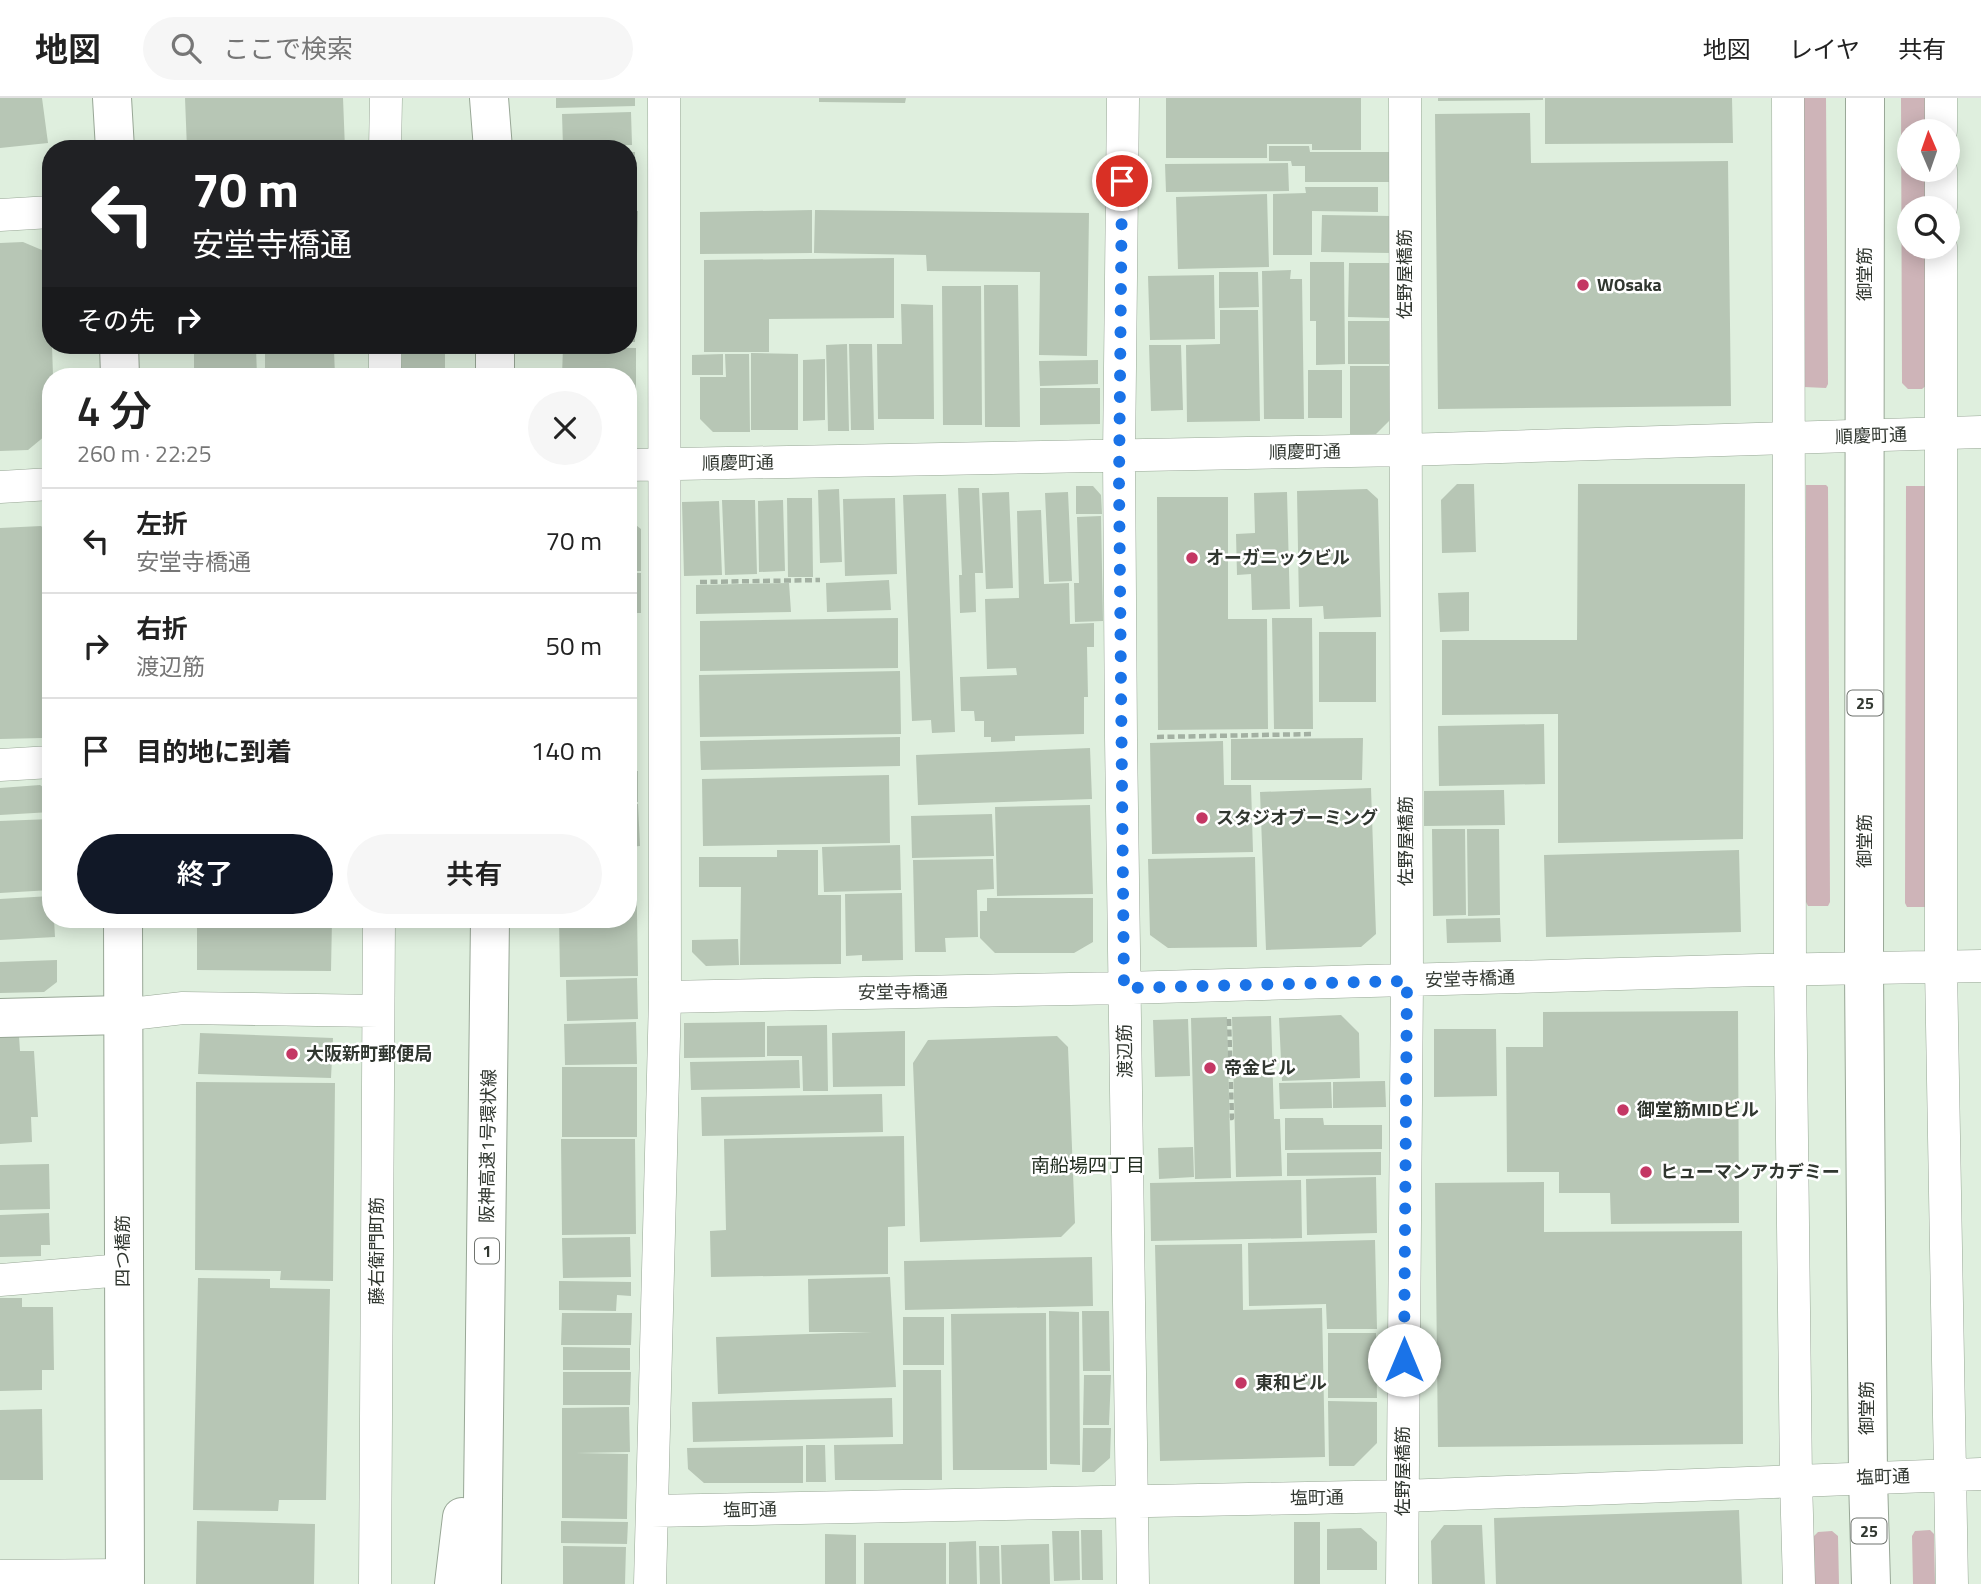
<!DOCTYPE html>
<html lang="ja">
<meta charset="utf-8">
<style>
body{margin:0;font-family:"Titillium Web","Noto Sans JP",sans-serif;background:#f6f6f6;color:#222;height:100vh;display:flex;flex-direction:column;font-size:26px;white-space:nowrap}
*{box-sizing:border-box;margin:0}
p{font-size:23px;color:#767676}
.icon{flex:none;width:38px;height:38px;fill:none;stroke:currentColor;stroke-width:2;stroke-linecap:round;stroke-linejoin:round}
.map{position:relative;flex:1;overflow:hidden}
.drawer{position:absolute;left:42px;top:270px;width:595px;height:560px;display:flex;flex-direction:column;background:#fff;border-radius:28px;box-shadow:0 4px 18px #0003}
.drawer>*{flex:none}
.banner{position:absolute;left:42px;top:42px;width:595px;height:214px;border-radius:28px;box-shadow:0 4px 18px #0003;background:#202124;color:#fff;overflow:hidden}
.needle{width:46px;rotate:358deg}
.controls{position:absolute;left:1897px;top:21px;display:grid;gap:14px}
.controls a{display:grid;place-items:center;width:63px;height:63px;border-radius:50%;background:#fff;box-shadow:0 4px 18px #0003;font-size:35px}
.pin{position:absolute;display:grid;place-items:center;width:60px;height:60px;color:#fff;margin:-30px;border:4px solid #fff;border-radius:50%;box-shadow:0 2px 7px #0007}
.me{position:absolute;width:77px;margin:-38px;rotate:0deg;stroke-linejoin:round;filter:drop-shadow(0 0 5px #0008)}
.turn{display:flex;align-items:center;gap:24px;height:147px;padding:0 35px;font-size:32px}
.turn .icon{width:91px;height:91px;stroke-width:2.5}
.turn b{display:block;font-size:49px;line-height:60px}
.then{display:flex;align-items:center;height:66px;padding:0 35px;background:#0003;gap:14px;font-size:26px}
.round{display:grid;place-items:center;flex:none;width:74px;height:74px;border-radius:37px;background:#f6f6f6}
.summary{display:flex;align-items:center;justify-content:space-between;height:119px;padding:0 35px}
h1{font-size:42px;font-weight:600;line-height:52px}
.cta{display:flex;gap:14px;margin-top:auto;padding:14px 35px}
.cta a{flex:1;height:80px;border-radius:42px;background:#111827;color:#fff;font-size:28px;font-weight:600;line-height:80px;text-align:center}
.cta a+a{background:#f6f6f6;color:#222}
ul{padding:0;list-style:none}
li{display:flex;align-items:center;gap:21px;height:105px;padding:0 35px;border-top:2px solid #e0e0e0}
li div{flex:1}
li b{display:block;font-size:26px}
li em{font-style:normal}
header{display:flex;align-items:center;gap:42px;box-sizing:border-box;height:98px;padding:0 35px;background:#fff;border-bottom:2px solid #e0e0e0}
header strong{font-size:33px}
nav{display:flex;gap:38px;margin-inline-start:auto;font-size:24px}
.search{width:490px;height:63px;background:#f6f6f6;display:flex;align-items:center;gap:18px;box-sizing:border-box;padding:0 24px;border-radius:38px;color:#767676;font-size:26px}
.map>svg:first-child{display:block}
</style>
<header>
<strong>地図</strong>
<div class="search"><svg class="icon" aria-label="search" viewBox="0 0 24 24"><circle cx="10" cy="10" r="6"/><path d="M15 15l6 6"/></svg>ここで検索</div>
<nav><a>地図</a><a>レイヤ</a><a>共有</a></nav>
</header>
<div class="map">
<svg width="1981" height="1486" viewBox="0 0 1981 1486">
<rect width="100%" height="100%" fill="#dfefde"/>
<path fill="#ceb4b8" d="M1802 0H1826L1828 286 1826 290 1804 289Z
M1901 0H1925V33H1909V72H1926V110H1909V149H1926L1927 287 1922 291H1908L1902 285Z
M1806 387H1826L1828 389 1830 804 1828 808H1808L1806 804Z
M1906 388H1925L1927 809H1907L1905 805Z
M1930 1432 1934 1436 1935 1486H1913L1912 1438 1915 1433Z
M1832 1433 1838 1438 1839 1486H1815L1813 1439 1818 1434Z"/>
<path fill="#b7c6b5" d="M0 0H42L48 45 0 50Z
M185 0H343L345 51H187Z
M556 0H635V8L556 10Z
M819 0H906L905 5 819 4Z
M1166 0H1361V52H1312V46H1267V60H1166Z
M1438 0H1543V2L1438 3Z
M1545 0H1732L1733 45 1545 46Z
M631 14 632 47 563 49 562 16Z
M1530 15 1531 65 1728 63 1731 308 1438 311 1435 16Z
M1269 48H1309L1310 54H1389V84H1305V68H1292L1291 63H1269Z
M628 54H635V84H628Z
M1288 65 1289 93 1166 94 1165 66Z
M628 87H636V105H628Z
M1305 89H1378V114L1312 113V157H1273V96L1306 95Z
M1267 96 1269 169 1178 171 1176 99Z
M812 112V155L700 156V114Z
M815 112 1089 115 1087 258 1039 257 1040 174 927 173 926 157 814 155Z
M628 113H638L635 244H628Z
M1322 117 1391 118V155L1321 154Z
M23 144 49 155 53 278H51V333L28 352 0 353V145Z
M894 160V220L769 221V254H704V162Z
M1310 164H1344L1345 266 1316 267V223H1310Z
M1349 165H1390V220L1348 219Z
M1291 172 1290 181H1302L1304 321H1264L1262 173Z
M1219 174H1258L1259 209 1219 210Z
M1214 177 1215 241 1150 242 1148 178Z
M984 187H1018L1020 329H985Z
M942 188H981L982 327H943Z
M901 206 933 207 934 321H878L877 246H902Z
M1220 212H1258L1260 323 1187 324 1186 247 1220 246Z
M1348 223H1390V266H1348Z
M847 246 849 333H828L826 247Z
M849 246H872L874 332H851Z
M402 247H445V278H401Z
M1149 247H1181L1183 312 1151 313Z
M563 249 636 250V331H628V278H562Z
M256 250 257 278H194V251Z
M334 252 335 278H265V254Z
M751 255 798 256V332H751Z
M723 256V277H692V257Z
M725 256H749L750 334H713L700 321V279H726Z
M825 261V322L803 323V262Z
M1098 262V286L1040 288 1039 263Z
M1350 268H1389L1390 322 1376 336H1350Z
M1308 272H1342V320H1308Z
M1040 290H1100V326L1040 327Z
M1457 386H1474L1476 454 1442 455 1441 402Z
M1578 386H1745L1743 741 1558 745V616L1442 617V542H1577Z
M1076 388H1093L1101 397 1102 416H1076Z
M958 390H979L983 475H975L976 514 960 515 959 477H962Z
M839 391 842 464 820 465 818 392Z
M1367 391 1378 401 1381 519 1324 521 1323 508 1299 509 1297 393Z
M1009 394 1013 490 986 491 982 395Z
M1068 394 1072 483 1049 484 1045 395Z
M1287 394 1290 511 1252 512 1251 476 1237 477 1236 436 1255 435 1254 395Z
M946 396 955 634 932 635 931 622 912 623 903 397Z
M1157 399H1228V521H1267L1268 631 1158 632Z
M787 400H812L813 479H788Z
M895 400 897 476 845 478 843 401Z
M722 402H755L757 476 725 477Z
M783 402 785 473 759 474 758 403Z
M719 403 722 477 684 478 682 404Z
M1041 412 1044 486 1069 485 1070 526 1094 525V549H1087L1088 599H1084V636L1015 638V643L991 644V639H984V623H975L974 613H961L960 579 1017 577 1016 570 987 571 985 501 1019 500 1017 413Z
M1101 418 1103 523 1075 524 1074 485H1079L1077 419Z
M628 421 641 431V473H628Z
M41 428 51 437V632L43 640 0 641V430Z
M628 475H641V515H628Z
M889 482 891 512 827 514 826 485Z
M789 485 791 514 696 516V487Z
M1469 494V533L1440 534 1438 495Z
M628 517H635V567H628Z
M898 520V570L700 573V523Z
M1272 520H1312L1313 631H1274Z
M1319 534H1376V604H1319Z
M628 573H632L634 633H628Z
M900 573 901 636 700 639 699 577Z
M1544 626 1545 686 1439 688 1438 628Z
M628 639H635L636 670H628Z
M900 639V668L701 672 700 643Z
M1363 640 1362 682H1231V641Z
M1223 643 1224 687H1251L1253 754 1152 756 1150 645Z
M1090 650 1092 701 918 707 916 657Z
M628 673H638V704H628Z
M889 677 890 745 703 748 702 681Z
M40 687 51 694V714L0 717V690Z
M1371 690 1376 836 1361 849 1266 852 1260 694Z
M1504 692 1505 727 1424 728V693Z
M638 706 640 748 628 749V707Z
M1090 707 1093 796 997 798 995 709Z
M992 716 994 758 912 760 911 718Z
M51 721V792L0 795V723Z
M1432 731H1465L1466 817 1433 818Z
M1467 731H1499L1500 817 1468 818Z
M900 747 901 792 824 794 822 749Z
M628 752H636L638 878 560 879 559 821H628Z
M777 752H818V797H841V866L740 867 741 789H699V759H777Z
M1739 752 1741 834 1546 839 1544 757Z
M1255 759 1257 849 1168 850 1150 837 1148 761Z
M993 761 994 791 977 792 978 839 945 840 946 854H915L913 762Z
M902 795 903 862 862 863V857L846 858 845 796Z
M51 798V821H54L55 839 0 842V801Z
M987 800H1093V844L1074 855H995L980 840V813H987Z
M1500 820 1501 844 1447 845 1446 821Z
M197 821H332L331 873 197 872Z
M738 841 739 867 706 868 692 854V842Z
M57 862V884L44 894 0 895V864Z
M637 880 638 921 567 923 566 882Z
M1738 913 1739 1125 1611 1126 1610 1095H1559V1074H1507L1506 949H1543V914Z
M1341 917 1359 935 1360 980 1282 983 1279 920Z
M1271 918 1274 1021H1280L1282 1078 1236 1079 1232 919Z
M1227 919 1231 1080 1195 1081 1191 920Z
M1188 921 1190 978 1155 979 1153 922Z
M636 924 637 966 565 967 564 926Z
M765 924V959L684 960V925Z
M827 927 828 993H803L802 958H767V928Z
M1434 931H1496L1497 998 1434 999Z
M905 933V988L833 989 832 935Z
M200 935 333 940 331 980 198 976Z
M19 938 20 953H34L38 1019H31L32 1044 0 1046V939Z
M1057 938 1068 949 1075 1125 1061 1139 920 1144 913 965 928 942Z
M799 962 800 990 691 992 690 964Z
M562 969H637V1039H562Z
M1385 983 1386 1009 1333 1010V984Z
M196 984 335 985 333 1183 280 1182 281 1173 195 1172Z
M1331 984 1332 1010 1280 1011 1279 985Z
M882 996 883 1034 702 1038 701 999Z
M1285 1020H1323L1324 1027H1382V1051L1285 1052Z
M904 1038 905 1128 888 1129V1176L711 1179 710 1133 726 1132 724 1041Z
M561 1041H635L636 1136 562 1137Z
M1193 1049 1194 1079 1159 1081 1158 1050Z
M1381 1054V1077L1287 1078V1055Z
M49 1066 50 1111 0 1112V1067Z
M1376 1079 1377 1135 1307 1137 1306 1081Z
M1301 1082 1302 1140 1151 1143 1150 1085Z
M1544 1084V1134L1742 1133 1743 1346 1438 1349 1435 1085Z
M49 1115 50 1147H41V1158L0 1159V1117Z
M630 1139 631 1179 563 1180 562 1140Z
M1375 1142 1377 1231H1327L1326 1206 1249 1208 1248 1145Z
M1242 1146 1243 1212 1322 1210 1325 1359 1160 1363 1155 1147Z
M1092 1159 1093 1208 905 1212 904 1163Z
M890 1179 896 1289 718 1296 716 1239 872 1234H809L808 1181Z
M198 1180 270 1181V1190L330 1191 326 1402H279L278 1413 193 1412Z
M559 1183 631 1184V1198L617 1197 616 1213 559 1212Z
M0 1200H22V1209H53L54 1272H42V1292L0 1293Z
M1049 1213 1079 1214 1080 1367 1050 1366Z
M1082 1213H1109L1110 1273H1083Z
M562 1215H632L631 1247H561Z
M1046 1215 1047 1372H953L951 1216Z
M903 1219H944V1267H903Z
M1328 1235H1376L1377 1300H1328Z
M563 1249 630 1250V1272H563Z
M903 1272H941L942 1382H835L834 1347 903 1346Z
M563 1274H631L630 1307H563Z
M1084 1277H1111L1109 1327H1083Z
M892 1300 893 1339 693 1344 692 1304Z
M1328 1303 1377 1304V1345L1354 1368H1329Z
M629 1309 630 1354 576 1355 628 1356 627 1421 562 1420V1310Z
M42 1311 43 1382H0V1312Z
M1083 1330H1111L1110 1360 1094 1374H1082Z
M806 1347H825L826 1384H806Z
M803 1348V1385H704L688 1371 687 1350Z
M1739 1412 1742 1486H1496L1494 1420Z
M197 1423 315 1426 314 1486H196Z
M561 1423 628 1424 627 1446 561 1445Z
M1294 1424H1320V1486H1294Z
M1444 1427H1482L1485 1486H1432L1431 1443Z
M1361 1430 1377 1444V1472H1327V1431Z
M1081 1432H1102L1103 1482H1082Z
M1052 1433H1079L1080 1482 1054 1483Z
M825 1436 856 1437V1486H825Z
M976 1443 977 1486H949V1444Z
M864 1445H946V1486H864Z
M1049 1446 1050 1486H1002L1001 1447Z
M563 1448 626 1449 625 1486H563Z
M979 1448H999L1000 1486H980Z"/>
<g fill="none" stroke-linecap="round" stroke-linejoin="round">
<defs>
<path id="minor" d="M1123 0 1119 359 1121 640 1133 1486
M1788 0 1790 871 1796 1382 1799 1486
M1941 0V33
M385 51 386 0
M1941 72V110
M0 117 51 114
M1941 149V870L1952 1486
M385 278V247
M628 367 1404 352 1981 334
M0 389 51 386
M0 667 51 664
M665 899 1124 890 1760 872 1981 868
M122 917 183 910 378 913
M0 1182 123 1172
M652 1413 1403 1398 1981 1376
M0 1478 125 1477
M375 1486 379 821
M650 1486 665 899 664 0
M1402 1486 1407 883 1405 0"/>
<path id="tertiary" d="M0 920 122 917"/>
<path id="primary" d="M112 0 115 51
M119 247 120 278
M123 821 125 1486"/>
<path id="trunk" d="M1865 0 1864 872 1868 1380 1871 1486"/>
<path id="motorway" d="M489 0 493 51
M495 278V247
M454 1486 462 1419
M482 1486 490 821"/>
</defs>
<use href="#minor" stroke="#98a796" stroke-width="33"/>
<use href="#tertiary" stroke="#98a796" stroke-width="40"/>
<use href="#primary" stroke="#98a796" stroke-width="40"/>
<use href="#trunk" stroke="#98a796" stroke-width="40"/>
<use href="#motorway" stroke="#98a796" stroke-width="40"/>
<path stroke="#a3b0a2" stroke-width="4.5" stroke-dasharray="7 3.5" stroke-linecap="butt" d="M700 484 820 482
M1157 639 1314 636
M1229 921 1232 1020H1230"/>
<use href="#minor" stroke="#fff" stroke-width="32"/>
<use href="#tertiary" stroke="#fff" stroke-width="38"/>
<use href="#primary" stroke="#fff" stroke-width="38"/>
<use href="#trunk" stroke="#fff" stroke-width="38"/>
<use href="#motorway" stroke="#fff" stroke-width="38"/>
</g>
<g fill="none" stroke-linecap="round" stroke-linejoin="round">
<path stroke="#1a73e8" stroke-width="12" stroke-dasharray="0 21.6" d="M1122 83 1119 384 1124 890 1407 883 1404 1262"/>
</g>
<g fill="#c43764" stroke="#fff" stroke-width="2.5">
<circle cx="1583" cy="187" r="7"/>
<circle cx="1192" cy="460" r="7"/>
<circle cx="1202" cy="720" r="7"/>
<circle cx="292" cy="956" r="7"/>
<circle cx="1210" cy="970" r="7"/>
<circle cx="1623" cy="1012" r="7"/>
<circle cx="1646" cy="1074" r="7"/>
<circle cx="1241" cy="1285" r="7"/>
</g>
<g text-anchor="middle" stroke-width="5" stroke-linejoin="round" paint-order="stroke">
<g fill="#fff" stroke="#6f736e" stroke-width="2">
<rect x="1847.5" y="592.5" width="35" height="25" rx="5"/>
<rect x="475" y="1140.5" width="24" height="25" rx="5"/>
<rect x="1851.5" y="1420.5" width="35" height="25" rx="5"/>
</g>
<g font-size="16" font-weight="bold" fill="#313730">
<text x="1865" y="611">25</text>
<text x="487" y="1159">1</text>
<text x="1869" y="1439">25</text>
</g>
<g font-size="18" fill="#313730" stroke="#fff">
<text transform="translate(1405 176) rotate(-90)" y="6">佐野屋橋筋</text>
<text transform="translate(1865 176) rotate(-90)" y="6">御堂筋</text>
<text transform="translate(1871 338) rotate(-2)" y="6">順慶町通</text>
<text transform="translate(1305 354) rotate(-1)" y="6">順慶町通</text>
<text transform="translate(738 365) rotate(-1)" y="6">順慶町通</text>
<text transform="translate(1406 743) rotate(-90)" y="6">佐野屋橋筋</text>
<text transform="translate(1865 743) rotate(-90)" y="6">御堂筋</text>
<text transform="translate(1470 881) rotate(-2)" y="6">安堂寺橋通</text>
<text transform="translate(903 894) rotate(-1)" y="6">安堂寺橋通</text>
<text transform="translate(1125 953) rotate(-91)" y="6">渡辺筋</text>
<text transform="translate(488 1048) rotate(-89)" y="6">阪神高速1号環状線</text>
<text transform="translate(123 1153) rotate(-90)" y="6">四つ橋筋</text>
<text transform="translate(377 1153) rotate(-90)" y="6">藤右衛門町筋</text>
<text transform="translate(1867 1310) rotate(-90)" y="6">御堂筋</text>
<text transform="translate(1403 1373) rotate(-90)" y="6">佐野屋橋筋</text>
<text transform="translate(1883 1379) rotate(-2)" y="6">塩町通</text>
<text transform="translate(1317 1400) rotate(-1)" y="6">塩町通</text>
<text transform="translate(750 1412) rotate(-1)" y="6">塩町通</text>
</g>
<g font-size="18" font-weight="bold" fill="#313730" stroke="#fff" text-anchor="start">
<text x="1597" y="193">WOsaka</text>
<text x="1206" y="466">オーガニックビル</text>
<text x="1216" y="726">スタジオブーミング</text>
<text x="306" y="962">大阪新町郵便局</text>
<text x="1224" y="976">帝金ビル</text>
<text x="1637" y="1018">御堂筋MIDビル</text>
<text x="1660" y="1080">ヒューマンアカデミー</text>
<text x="1255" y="1291">東和ビル</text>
</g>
<g font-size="19" fill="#232f22" stroke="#fff">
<text x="1088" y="1074">南船場四丁目</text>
</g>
</g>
</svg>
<div class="controls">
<a><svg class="needle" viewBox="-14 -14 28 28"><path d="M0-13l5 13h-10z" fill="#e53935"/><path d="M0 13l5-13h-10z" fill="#767676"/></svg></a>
<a><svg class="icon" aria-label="search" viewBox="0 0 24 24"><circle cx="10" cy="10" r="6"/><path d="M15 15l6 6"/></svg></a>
</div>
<div class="pin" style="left:1122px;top:83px;background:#d93025"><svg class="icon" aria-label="arrive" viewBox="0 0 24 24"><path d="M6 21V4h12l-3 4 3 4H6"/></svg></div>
<svg class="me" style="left:1404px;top:1262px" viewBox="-20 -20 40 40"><circle r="19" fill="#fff"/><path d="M0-13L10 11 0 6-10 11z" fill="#1a73e8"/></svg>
<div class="banner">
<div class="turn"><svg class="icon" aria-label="left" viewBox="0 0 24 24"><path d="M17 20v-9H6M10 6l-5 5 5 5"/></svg><div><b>70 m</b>安堂寺橋通</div></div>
<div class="then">その先<svg class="icon" aria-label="right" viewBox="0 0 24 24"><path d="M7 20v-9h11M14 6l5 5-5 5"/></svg></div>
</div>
<section class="drawer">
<div class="summary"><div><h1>4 分</h1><p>260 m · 22:25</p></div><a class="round"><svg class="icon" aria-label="close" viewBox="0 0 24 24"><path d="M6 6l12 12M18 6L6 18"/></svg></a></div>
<ul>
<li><svg class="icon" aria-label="left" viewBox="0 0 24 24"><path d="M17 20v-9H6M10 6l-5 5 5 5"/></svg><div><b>左折</b><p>安堂寺橋通</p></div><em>70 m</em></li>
<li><svg class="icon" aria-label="right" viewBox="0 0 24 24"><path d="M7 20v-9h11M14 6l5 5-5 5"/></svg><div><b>右折</b><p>渡辺筋</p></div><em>50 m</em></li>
<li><svg class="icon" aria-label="arrive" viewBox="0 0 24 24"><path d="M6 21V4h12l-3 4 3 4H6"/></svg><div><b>目的地に到着</b></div><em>140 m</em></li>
</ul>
<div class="cta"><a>終了</a><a>共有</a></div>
</section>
</div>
